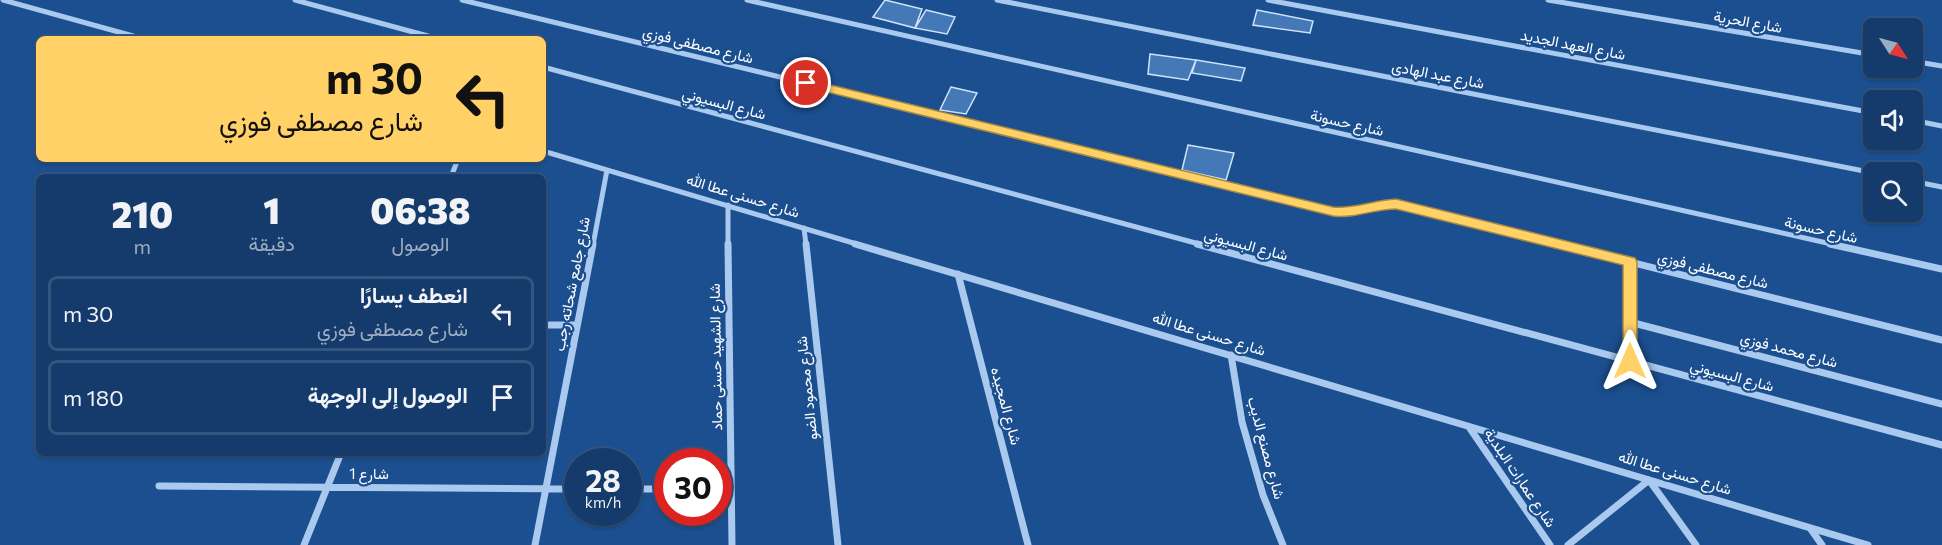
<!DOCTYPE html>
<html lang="ar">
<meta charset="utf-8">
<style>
body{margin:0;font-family:Commissioner,Vazirmatn,sans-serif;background:#214673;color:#f1f3f6;direction:rtl;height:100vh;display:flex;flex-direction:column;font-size:22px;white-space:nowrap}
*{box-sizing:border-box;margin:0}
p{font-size:20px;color:#9dadc1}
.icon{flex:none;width:33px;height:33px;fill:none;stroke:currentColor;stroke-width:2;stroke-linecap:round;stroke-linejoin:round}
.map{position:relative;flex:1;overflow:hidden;direction:ltr}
.drawer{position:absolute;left:36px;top:174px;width:510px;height:282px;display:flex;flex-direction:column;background:#143b6b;border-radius:9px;box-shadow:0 2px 4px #0004,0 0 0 2px #33557e;direction:rtl}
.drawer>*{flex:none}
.top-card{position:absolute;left:36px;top:36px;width:510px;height:126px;border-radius:9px;box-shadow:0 2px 4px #0004,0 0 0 2px #33557e;direction:rtl;background:#ffd166;color:#111;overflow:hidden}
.needle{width:39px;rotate:126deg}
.fabs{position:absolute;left:1863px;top:18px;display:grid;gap:12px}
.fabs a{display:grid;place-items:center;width:60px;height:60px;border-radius:9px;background:#143b6b;box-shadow:0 2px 4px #0004,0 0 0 2px #33557e;font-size:30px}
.speed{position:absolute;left:564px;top:448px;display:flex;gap:12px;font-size:30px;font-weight:700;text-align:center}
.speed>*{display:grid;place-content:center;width:78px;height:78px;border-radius:50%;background:#143b6b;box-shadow:0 2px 4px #0004,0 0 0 2px #33557e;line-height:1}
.speed small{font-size:15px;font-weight:400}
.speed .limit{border:9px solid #d22;background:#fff;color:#111}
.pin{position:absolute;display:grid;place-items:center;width:51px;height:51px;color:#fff;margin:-26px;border:3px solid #fff;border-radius:50%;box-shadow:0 2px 6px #0007}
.me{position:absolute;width:66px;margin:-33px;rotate:0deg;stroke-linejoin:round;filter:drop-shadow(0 0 4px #0008)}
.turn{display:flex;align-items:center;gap:21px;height:126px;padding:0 24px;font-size:27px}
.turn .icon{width:78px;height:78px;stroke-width:2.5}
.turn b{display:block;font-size:42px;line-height:51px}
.eta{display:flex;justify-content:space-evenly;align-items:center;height:102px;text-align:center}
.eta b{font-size:36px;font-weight:800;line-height:42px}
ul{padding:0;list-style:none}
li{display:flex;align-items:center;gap:18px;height:75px;margin:0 12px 9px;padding:0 12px;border:3px solid #33557e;border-radius:9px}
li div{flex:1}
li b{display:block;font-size:22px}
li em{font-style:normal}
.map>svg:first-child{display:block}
</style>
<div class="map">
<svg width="1942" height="545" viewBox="0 0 1942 545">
<rect width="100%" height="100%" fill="#1b4f8f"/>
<path fill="#4478b7" stroke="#cfe3fa" stroke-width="1.5" d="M885 0 922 9 915 28 873 17Z
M926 10 955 17 947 34 915 28Z
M1257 10 1313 21 1310 33 1253 25Z
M1150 54 1196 60 1188 80 1148 74Z
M1196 60 1245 68 1241 81 1192 73Z
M951 87 977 93 966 114 940 110Z
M1188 145 1234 153 1226 180 1182 170Z"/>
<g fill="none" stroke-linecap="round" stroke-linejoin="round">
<path stroke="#a9c9ee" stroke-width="5" d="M3 0 144 39
M295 0 439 39
M462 0 1333 211C1360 213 1384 203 1411 207L1564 245
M747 0 1836 245
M997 0 1874 173
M1268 0 1874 113
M1548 0 1874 55
M1912 61 1942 66
M543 67 1203 245
M1912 120 1942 126
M543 151 860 245
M451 177 458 159
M1912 181 1942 187
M728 205V245
M804 228 806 245
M593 245 607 170"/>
<path stroke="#a9c9ee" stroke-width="7" d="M728 244 732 545
M806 244 838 545
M855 244 1868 545
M1197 244 1942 445
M1558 244 1942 340
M1830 244 1942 269
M1630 262V361
M958 274 1028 545
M1630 322 1942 404
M543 325H577
M1231 355 1242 422 1263 495 1283 545
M1469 427 1550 545
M159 486 578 489
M628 489H668
M718 489H731
M1810 528 1822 545
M304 545 341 453
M535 545 593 244
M1568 545 1649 480 1696 545"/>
</g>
<path fill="#ffd166" stroke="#a68842" stroke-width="1.5" d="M806 79 1333 207C1354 209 1374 200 1396 199L1635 258 1637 262V361L1635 366H1625L1623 361V265L1396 209C1374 209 1354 219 1333 216L802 86V81Z"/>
<g text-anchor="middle" stroke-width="4.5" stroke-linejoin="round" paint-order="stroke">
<g font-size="15" fill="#fff" stroke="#1b4f8f">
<text transform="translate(1748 22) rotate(10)" y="5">شارع الحرية</text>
<text transform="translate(698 45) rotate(14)" y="5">شارع مصطفى فوزي</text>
<text transform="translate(1573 45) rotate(11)" y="5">شارع العهد الجديد</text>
<text transform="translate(1438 75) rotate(11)" y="5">شارع عبد الهادى</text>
<text transform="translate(724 104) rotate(15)" y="5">شارع البسيوني</text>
<text transform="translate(1347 123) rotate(13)" y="5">شارع حسونة</text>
<text transform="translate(743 196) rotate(17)" y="5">شارع حسنى عطا الله</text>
<text transform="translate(1821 230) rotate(13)" y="5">شارع حسونة</text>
<text transform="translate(1246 245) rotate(15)" y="5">شارع البسيوني</text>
<text transform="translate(1713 270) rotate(14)" y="5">شارع مصطفى فوزي</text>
<text transform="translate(572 284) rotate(-79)" y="5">شارع جامع شحاته رجب</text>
<text transform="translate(1209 334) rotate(17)" y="5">شارع حسنى عطا الله</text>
<text transform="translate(1789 350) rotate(15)" y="5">شارع محمد فوزي</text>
<text transform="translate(716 357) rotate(-91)" y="5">شارع الشهيد حسنى حماد</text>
<text transform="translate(1732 376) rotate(15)" y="5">شارع البسيوني</text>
<text transform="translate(807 388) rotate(-96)" y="5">شارع محمود الضو</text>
<text transform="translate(1006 406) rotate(75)" y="5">شارع المجيده</text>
<text transform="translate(1266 448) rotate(75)" y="5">شارع مصنع الديب</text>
<text transform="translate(1675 473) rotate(17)" y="5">شارع حسنى عطا الله</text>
<text x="369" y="479">شارع 1</text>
<text transform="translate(1520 478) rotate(56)" y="5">شارع عمارات البلدية</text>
</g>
</g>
</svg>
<div class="fabs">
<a><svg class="needle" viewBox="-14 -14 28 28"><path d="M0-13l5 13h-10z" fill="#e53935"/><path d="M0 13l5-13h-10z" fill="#9dadc1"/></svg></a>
<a><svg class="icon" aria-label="sound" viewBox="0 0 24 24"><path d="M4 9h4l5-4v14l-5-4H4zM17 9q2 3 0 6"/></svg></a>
<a><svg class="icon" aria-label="search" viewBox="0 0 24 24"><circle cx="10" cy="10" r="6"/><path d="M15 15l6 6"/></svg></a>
</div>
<div class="speed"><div>28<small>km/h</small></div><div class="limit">30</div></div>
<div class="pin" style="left:806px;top:83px;background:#d93025"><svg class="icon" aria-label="arrive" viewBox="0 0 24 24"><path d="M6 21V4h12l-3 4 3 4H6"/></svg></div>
<svg class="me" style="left:1630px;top:361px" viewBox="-20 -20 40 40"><path d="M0-17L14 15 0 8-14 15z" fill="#ffd166" stroke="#fff" stroke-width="4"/></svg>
<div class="top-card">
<div class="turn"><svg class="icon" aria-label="left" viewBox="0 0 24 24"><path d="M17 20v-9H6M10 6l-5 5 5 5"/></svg><div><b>30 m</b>شارع مصطفى فوزي</div></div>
</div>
<section class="drawer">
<div class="eta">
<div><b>06:38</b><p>الوصول</p></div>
<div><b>1</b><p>دقيقة</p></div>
<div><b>210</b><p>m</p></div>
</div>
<ul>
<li><svg class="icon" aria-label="left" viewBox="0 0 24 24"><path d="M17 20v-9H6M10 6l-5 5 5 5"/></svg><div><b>انعطف يسارًا</b><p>شارع مصطفى فوزي</p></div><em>30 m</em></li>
<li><svg class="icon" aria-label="arrive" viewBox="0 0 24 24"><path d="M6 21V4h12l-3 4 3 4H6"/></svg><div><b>الوصول إلى الوجهة</b></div><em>180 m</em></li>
</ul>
</section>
</div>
